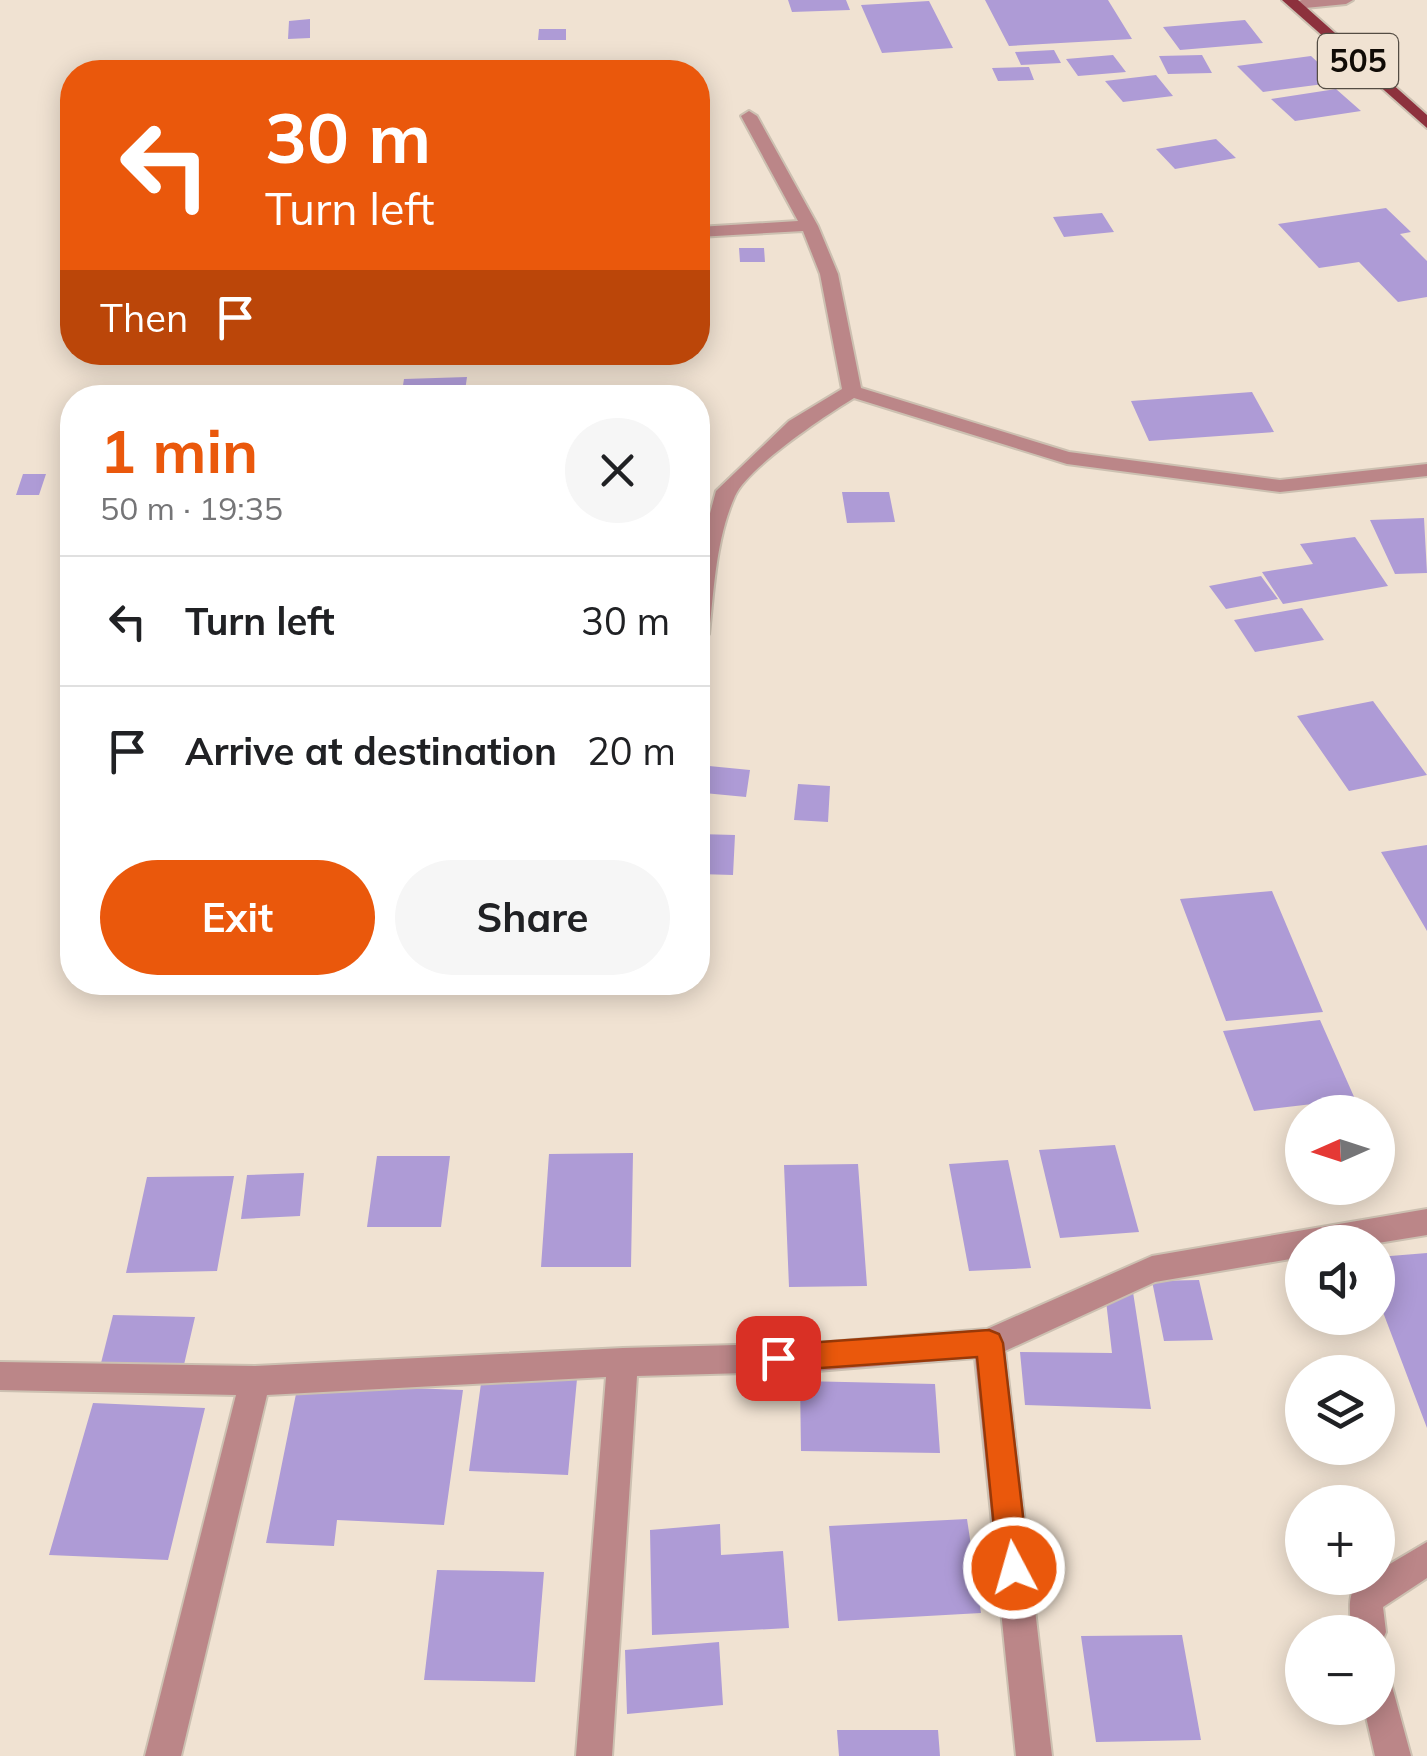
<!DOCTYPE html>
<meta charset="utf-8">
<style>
body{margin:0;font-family:Mulish,sans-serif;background:#f6f6f6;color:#202124;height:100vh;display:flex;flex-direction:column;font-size:38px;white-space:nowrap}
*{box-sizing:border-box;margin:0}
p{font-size:32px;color:#757577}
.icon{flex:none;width:55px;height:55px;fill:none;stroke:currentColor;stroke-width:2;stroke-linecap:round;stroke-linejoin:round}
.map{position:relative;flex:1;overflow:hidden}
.drawer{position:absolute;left:60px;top:385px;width:650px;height:610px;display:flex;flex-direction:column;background:#fff;border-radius:40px;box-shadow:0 5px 25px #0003}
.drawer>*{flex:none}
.guide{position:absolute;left:60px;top:60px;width:650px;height:305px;border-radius:40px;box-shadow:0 5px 25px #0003;background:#ea580c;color:#fff;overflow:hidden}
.needle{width:65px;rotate:267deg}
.tools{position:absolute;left:1285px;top:1095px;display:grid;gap:20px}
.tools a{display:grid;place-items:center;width:110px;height:110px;border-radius:50%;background:#fff;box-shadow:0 5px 25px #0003;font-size:50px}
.pin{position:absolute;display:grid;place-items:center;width:85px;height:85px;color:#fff;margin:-42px;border-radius:20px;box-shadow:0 5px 15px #0006}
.me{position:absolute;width:110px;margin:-55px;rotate:354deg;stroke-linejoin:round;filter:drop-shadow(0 0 8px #0008)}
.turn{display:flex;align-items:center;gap:35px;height:210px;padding:0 40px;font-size:45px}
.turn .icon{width:130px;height:130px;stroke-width:2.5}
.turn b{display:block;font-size:70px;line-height:85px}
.then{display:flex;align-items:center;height:95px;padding:0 40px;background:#0003;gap:20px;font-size:38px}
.round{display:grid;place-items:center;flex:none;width:105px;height:105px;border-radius:52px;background:#f6f6f6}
.overview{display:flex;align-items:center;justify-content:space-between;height:170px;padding:0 40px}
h1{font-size:60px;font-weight:700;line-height:75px;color:#ea580c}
.action{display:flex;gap:20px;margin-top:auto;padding:20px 40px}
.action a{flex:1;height:115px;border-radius:60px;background:#ea580c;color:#fff;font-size:40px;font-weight:700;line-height:115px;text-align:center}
.action a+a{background:#f6f6f6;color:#202124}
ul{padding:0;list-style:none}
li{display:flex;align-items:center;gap:30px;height:130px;padding:0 40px;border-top:2px solid #e0e0e0}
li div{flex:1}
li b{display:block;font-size:38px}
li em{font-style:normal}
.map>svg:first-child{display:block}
</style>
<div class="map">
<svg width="1427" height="1756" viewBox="0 0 1427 1756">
<rect width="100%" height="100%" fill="#f0e2d2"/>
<path fill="#ae9bd6" d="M788 0H846L850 10 792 12Z
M985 0H1108L1132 39 1009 46Z
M929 1 953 48 882 53 861 5Z
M310 19V38L288 39 289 21Z
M1245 20 1263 43 1180 50 1163 27Z
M539 29H566V40H538Z
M1054 50 1061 63 1021 65 1015 52Z
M1113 55 1126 72 1078 76 1066 59Z
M1202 55 1212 73 1168 74 1159 56Z
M1311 56 1339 82 1263 92 1237 66Z
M1029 67 1034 80 998 81 992 68Z
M1156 75 1173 96 1123 102 1105 81Z
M1336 89 1361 111 1295 121 1271 99Z
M1216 139 1236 158 1175 169 1156 149Z
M1386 208 1411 232 1400 234 1427 261V297L1398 302 1359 262 1319 268 1278 224Z
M1102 213 1114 232 1064 237 1053 217Z
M739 248H764L765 262H740Z
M467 377 464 398H401L404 379Z
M1252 392 1274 432 1149 441 1131 401Z
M23 474H46L39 495H16Z
M842 492H889L895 522 847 523Z
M1424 518 1427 573 1395 574 1370 520Z
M1355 537 1388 586 1283 604 1262 572 1313 564 1300 544Z
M1261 576 1278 599 1226 609 1209 586Z
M1302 608 1324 640 1255 652 1234 620Z
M1373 701 1427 775 1349 791 1297 716Z
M709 766 750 770 746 797 704 793Z
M798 784 830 786 828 822 794 820Z
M698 834 735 835 733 875 698 874Z
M1427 845V931L1381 852Z
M1272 891 1323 1012 1226 1021 1180 899Z
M1320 1020 1355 1099 1254 1111 1223 1031Z
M1115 1145 1139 1232 1060 1238 1039 1150Z
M633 1153 631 1267H541L549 1154Z
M377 1156H450L441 1227H367Z
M1008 1160 1031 1268 969 1271 949 1164Z
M858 1164 867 1286 789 1287 784 1165Z
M304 1173 300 1216 241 1219 247 1175Z
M234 1176 217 1271 126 1273 147 1177Z
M1427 1253V1428L1378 1299V1257Z
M1199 1280 1213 1340 1164 1341 1152 1281Z
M1105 1292H1133L1151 1409 1025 1405 1020 1352 1112 1353Z
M113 1315 195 1317 183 1369 100 1367Z
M482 1376 577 1379 568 1475 469 1471Z
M800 1381 935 1384 940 1453 801 1451Z
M298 1384 463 1390 444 1525 337 1520 334 1546 266 1543Z
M93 1403 205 1408 168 1560 49 1555Z
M967 1519 981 1613 838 1621 829 1526Z
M720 1524 721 1555 783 1551 789 1628 652 1635 650 1530Z
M437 1570 544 1572 535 1682 424 1680Z
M1182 1635 1201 1740 1096 1742 1081 1636Z
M719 1642 723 1705 627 1714 625 1650Z
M837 1730H938L940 1756H839Z"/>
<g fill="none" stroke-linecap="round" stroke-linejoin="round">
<defs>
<path id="street" d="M1302 0H1353L1346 4 1295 9 1288 5Z
M749 111 757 116 818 226 838 274 861 388 1069 452 1280 480 1427 464V476L1280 492 1067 464 854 398C826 415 748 467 735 496 716 538 714 589 709 634L698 641V558L716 491 789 421 842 389 820 274 803 231 698 237V227L798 221 741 116Z
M1427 1209V1235L1378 1243 1302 1242V1257L1155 1282 1005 1351 1052 1756H1016L975 1358 817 1371 637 1376 612 1756H576L606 1377 267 1395 181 1756H145L236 1395 0 1390V1362L255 1366 623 1348 817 1343 987 1329 1152 1256Z
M1427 1542V1578L1383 1607 1386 1632 1381 1644 1378 1646V1632H1352C1349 1608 1344 1578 1378 1578V1571Z
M1378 1674 1390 1679 1411 1756H1375L1364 1708H1378Z"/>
<path id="primary" d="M1282 0H1298L1427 115V128Z"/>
</defs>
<use href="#street" stroke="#ccc0b1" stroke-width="4"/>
<use href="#primary" stroke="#ccc0b1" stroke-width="4"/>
<use href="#street" fill="#bb8688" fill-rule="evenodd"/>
<use href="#primary" fill="#8d313d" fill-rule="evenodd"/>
</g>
<path fill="#ea580c" stroke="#983908" stroke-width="2.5" d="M989 1330 999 1334 1003 1343 1029 1568 1024 1579 1014 1583 1003 1579 998 1568 977 1357 778 1371 768 1367 764 1358 768 1349 778 1345Z"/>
<g text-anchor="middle" stroke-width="10" stroke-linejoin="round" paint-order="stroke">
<rect fill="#f0e2d2" stroke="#534c43" stroke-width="2.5" x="1318" y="34" width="80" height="54" rx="8"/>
<g font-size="32" font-weight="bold" fill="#100b06">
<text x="1358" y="72">505</text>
</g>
</g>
</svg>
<div class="tools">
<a><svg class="needle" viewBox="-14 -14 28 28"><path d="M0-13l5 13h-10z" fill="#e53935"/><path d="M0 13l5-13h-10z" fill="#757577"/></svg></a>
<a><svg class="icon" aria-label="sound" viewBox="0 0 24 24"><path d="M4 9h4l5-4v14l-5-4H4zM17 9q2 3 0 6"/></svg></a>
<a><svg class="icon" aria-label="layers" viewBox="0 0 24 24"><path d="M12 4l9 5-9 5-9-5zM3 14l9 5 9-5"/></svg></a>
<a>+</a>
<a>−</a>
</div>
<div class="pin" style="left:778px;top:1358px;background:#d93025"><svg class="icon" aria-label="arrive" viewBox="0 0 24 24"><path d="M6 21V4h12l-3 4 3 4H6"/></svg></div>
<svg class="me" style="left:1014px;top:1568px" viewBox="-20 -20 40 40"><circle r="17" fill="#ea580c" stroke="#fff" stroke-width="3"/><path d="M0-11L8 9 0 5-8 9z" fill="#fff"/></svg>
<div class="guide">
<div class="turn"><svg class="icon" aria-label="left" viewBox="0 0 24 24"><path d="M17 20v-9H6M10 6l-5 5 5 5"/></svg><div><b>30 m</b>Turn left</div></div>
<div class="then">Then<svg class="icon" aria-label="arrive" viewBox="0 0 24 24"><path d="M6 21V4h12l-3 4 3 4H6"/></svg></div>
</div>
<section class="drawer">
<div class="overview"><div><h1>1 min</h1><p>50 m · 19:35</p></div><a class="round"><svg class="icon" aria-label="close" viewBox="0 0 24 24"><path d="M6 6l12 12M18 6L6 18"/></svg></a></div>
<ul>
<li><svg class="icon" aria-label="left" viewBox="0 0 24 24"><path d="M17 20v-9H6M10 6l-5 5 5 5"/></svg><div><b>Turn left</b></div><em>30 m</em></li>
<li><svg class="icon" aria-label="arrive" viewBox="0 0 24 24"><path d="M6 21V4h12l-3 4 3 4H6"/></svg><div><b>Arrive at destination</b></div><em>20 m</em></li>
</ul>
<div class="action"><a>Exit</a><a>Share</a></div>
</section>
</div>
